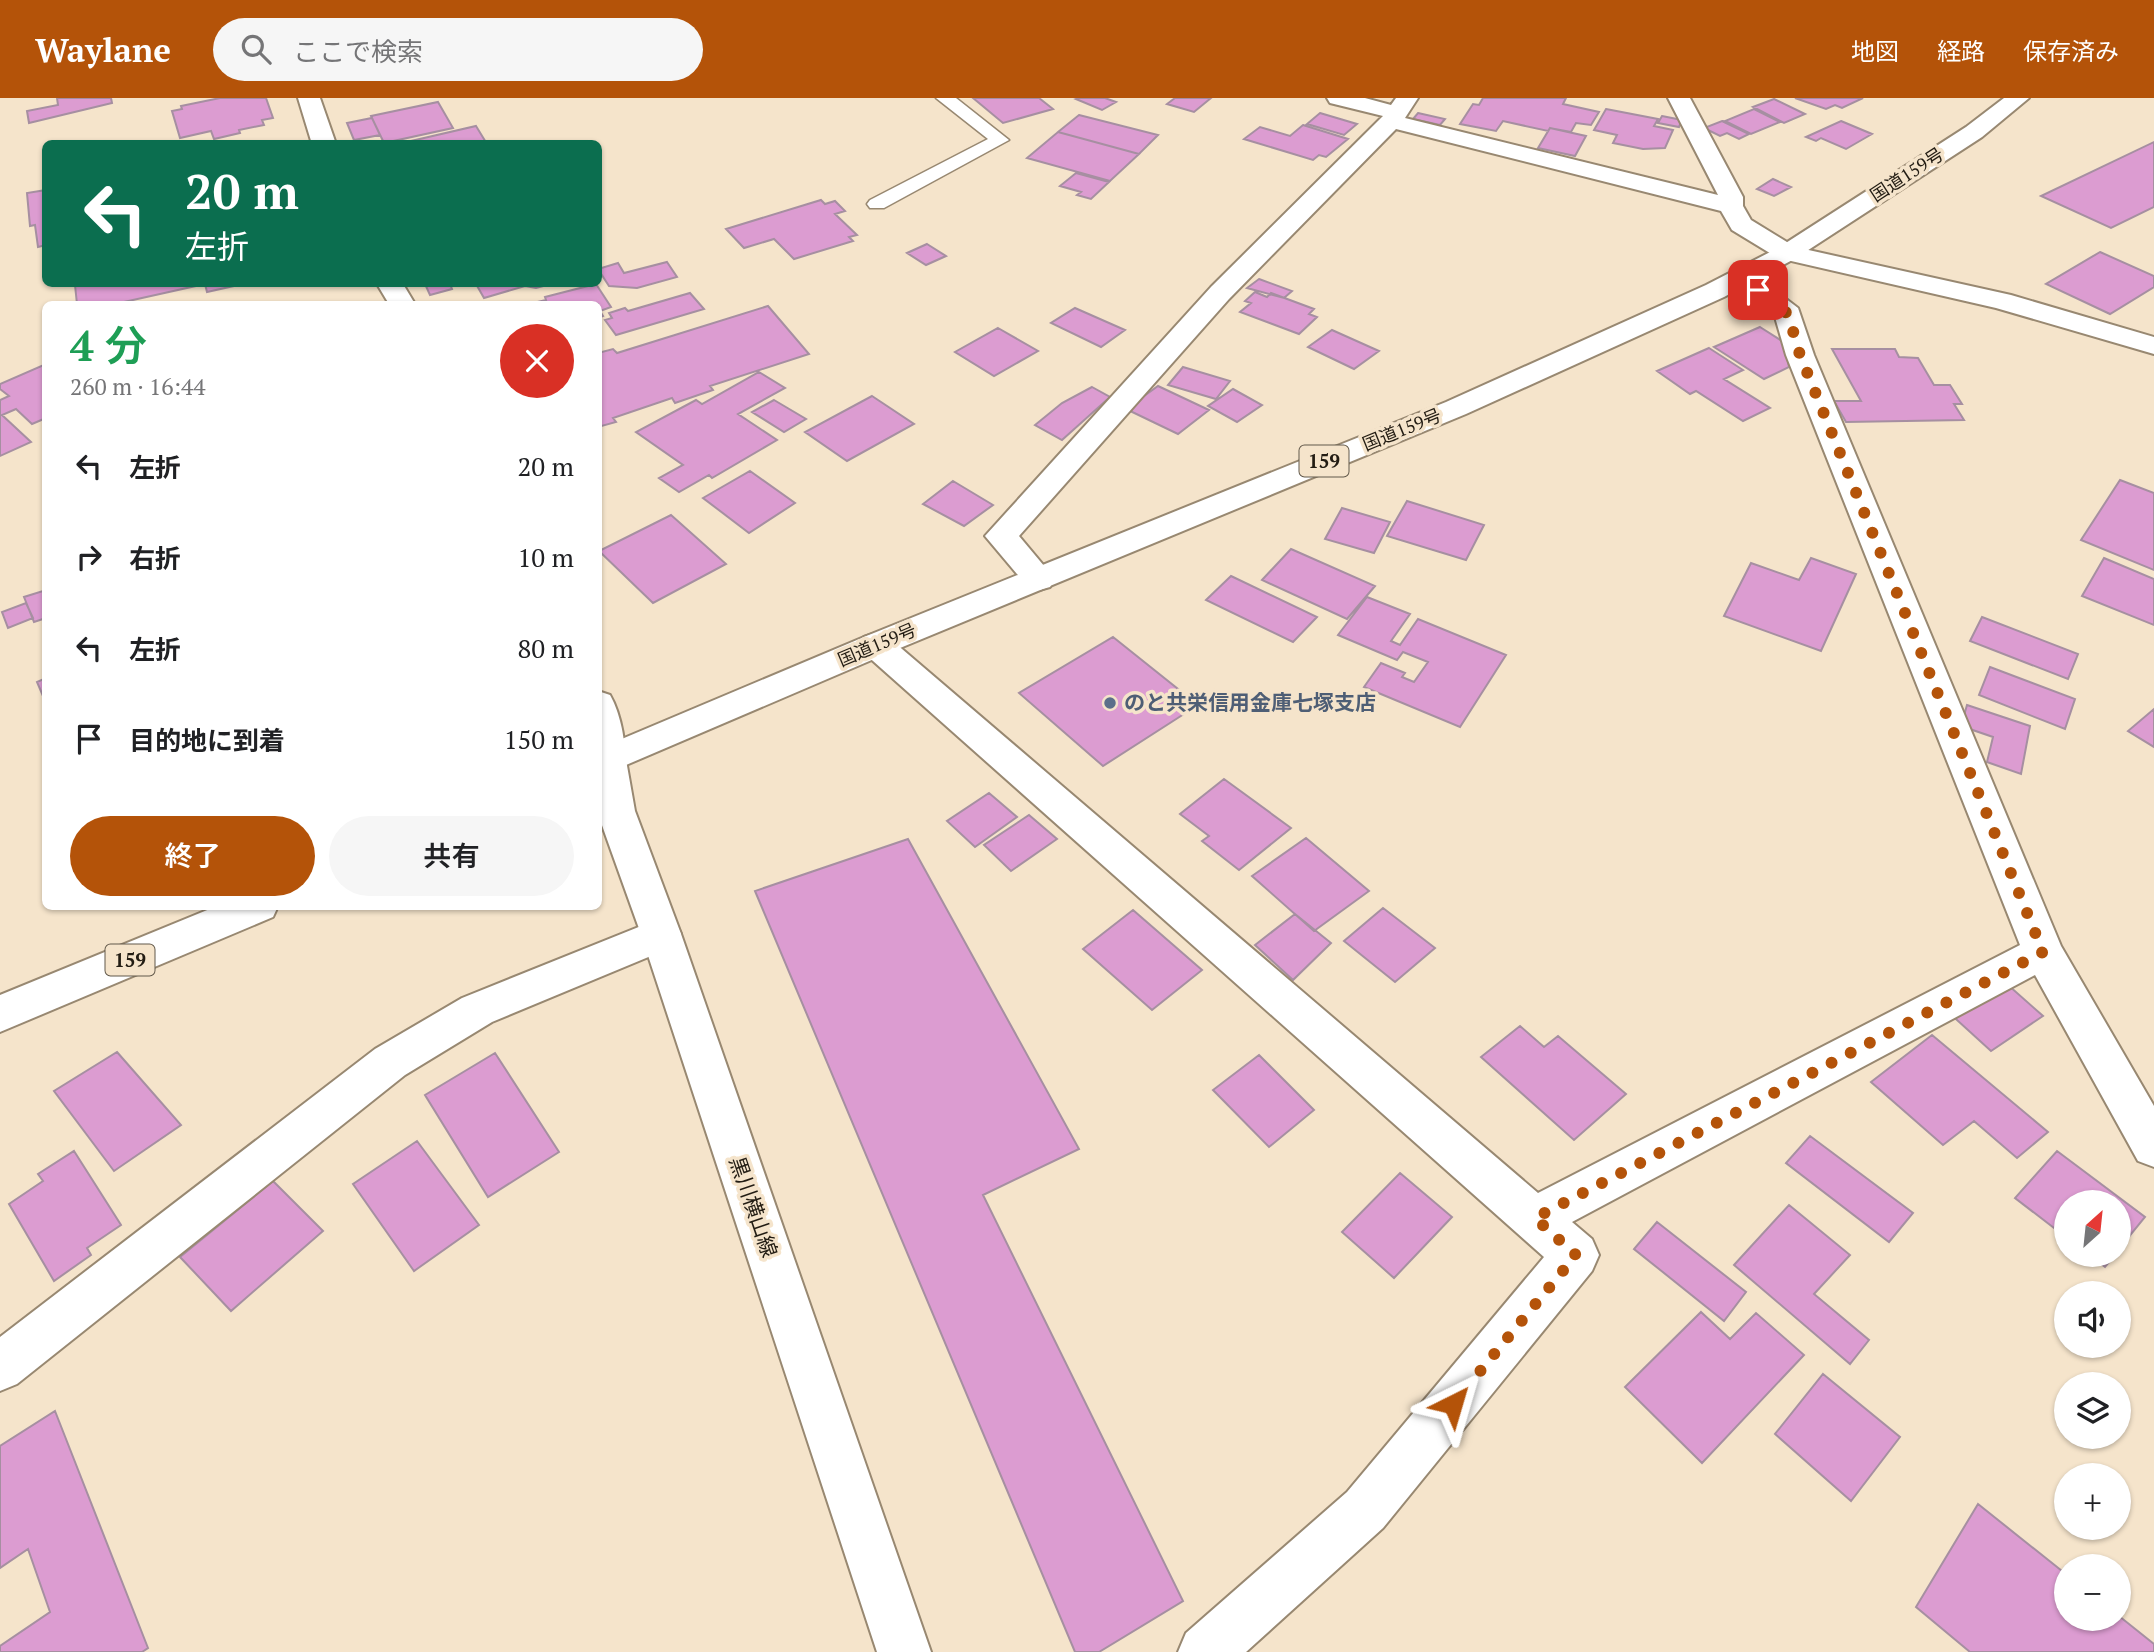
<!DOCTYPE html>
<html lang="ja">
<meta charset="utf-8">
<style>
body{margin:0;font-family:"PT Serif","Noto Sans JP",serif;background:#f6f6f6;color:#202124;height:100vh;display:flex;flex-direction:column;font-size:26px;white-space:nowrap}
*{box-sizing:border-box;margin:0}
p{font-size:23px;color:#757577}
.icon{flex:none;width:38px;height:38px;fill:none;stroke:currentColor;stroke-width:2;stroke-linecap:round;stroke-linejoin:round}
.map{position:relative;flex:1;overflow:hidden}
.sheet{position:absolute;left:42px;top:203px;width:560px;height:609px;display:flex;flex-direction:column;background:#fff;border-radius:10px;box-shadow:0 2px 5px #0004}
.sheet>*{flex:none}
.guide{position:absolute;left:42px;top:42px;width:560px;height:147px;border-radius:10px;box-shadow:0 2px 5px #0004;background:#0b6e4f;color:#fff;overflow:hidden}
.needle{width:46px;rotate:27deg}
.controls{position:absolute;left:2054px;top:1092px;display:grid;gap:14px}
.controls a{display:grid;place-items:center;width:77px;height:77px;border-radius:50%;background:#fff;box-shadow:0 2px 5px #0004;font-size:35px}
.pin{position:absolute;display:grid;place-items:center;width:60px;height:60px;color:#fff;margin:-30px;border-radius:14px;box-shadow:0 4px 10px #0006}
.me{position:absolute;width:77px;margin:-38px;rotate:40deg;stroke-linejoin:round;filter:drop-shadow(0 0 5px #0008)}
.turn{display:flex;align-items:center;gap:24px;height:147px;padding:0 28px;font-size:32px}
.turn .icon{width:91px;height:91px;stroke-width:2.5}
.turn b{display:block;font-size:49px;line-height:60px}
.round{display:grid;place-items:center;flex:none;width:74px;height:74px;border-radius:37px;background:#f6f6f6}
.summary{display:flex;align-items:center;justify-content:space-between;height:119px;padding:0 28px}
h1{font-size:42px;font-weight:600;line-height:52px;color:#1e9e55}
.button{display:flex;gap:14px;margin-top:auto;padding:14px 28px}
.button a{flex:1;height:80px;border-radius:42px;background:#b45309;color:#fff;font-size:28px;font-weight:600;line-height:80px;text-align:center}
.button a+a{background:#f6f6f6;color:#202124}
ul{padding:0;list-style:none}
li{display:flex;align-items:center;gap:21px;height:91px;padding:0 28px}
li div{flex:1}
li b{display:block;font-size:26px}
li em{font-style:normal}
header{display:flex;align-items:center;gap:42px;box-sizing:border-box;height:98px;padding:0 35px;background:#b45309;color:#fff}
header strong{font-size:33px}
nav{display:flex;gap:38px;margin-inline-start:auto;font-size:24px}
.search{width:490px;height:63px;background:#f6f6f6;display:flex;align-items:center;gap:18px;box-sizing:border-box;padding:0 24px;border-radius:38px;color:#757577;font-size:26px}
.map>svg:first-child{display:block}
</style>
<header>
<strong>Waylane</strong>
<div class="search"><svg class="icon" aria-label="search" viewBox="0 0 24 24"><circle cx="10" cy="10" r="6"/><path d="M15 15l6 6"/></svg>ここで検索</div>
<nav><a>地図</a><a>経路</a><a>保存済み</a></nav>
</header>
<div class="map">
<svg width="2154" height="1554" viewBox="0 0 2154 1554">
<rect width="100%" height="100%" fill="#f5e4cb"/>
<path fill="#dc9cd1" stroke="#a68fa1" stroke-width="2" d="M57 0H111L112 5 29 25 27 13 58 7Z
M220 0H266L273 20 262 22 264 27 239 32 240 35 214 41 211 33 180 40 172 13 182 11 181 8Z
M973 0H1039L1053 11 1003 25Z
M1079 0H1105L1116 4 1102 12 1076 1Z
M1175 0H1211L1194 14 1167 6Z
M1483 0H1566L1563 6 1599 14 1591 27 1576 25 1571 34 1550 30 1548 33 1503 23 1496 33 1460 26 1473 6 1479 7Z
M1795 0H1863L1842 10 1835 7 1826 11Z
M1774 1 1805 16 1784 25 1753 9Z
M438 4 453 30 384 45 371 18Z
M1606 11 1658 21 1654 28 1673 32 1665 50 1643 51 1613 45 1617 37 1594 32Z
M1754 11 1780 24 1751 36 1725 23Z
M1320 15 1357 26 1344 37 1307 26Z
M1418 15 1445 21 1440 27 1413 21Z
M1079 17 1158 37 1139 56 1058 34Z
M1662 18 1682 22 1679 29 1658 25Z
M372 20 380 37 354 42 347 25Z
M1722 23 1749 36 1739 41 1727 35 1720 38 1704 30Z
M1841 23 1872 36 1846 51 1821 40 1816 43 1806 39Z
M1303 27 1348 41 1326 59 1319 57 1313 62 1244 41 1260 29 1290 38Z
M476 28 487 46H398Z
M1550 30 1586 38 1575 58 1538 50Z
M1058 34 1139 56 1110 83 1027 60Z
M2154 44V109L2111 130 2041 98Z
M1076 75 1109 84 1091 101 1077 97 1081 94 1060 88Z
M1773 81 1791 89 1774 98 1757 91Z
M46 92V147L38 149 35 127 30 128 27 95Z
M821 102 825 106 835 103 845 113 835 116 857 137 849 139 853 143 794 161 774 141 744 150 726 131Z
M927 146 946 158 926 167 907 155Z
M2100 154 2154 178V189L2110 216 2046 186Z
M667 164 677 179 637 190 609 188 598 171 618 165 624 175Z
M1259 181 1292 193 1284 200 1247 190Z
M82 186H243L207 194 205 186 115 206H77L75 187Z
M425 186H450L452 191 430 197Z
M476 186H551L536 190 525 188 484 200Z
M596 186 611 209 600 213 603 218 598 220V206H529L546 202 545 199Z
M1255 194 1267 199 1271 195 1314 211 1309 216 1317 219 1299 236 1240 214 1251 205 1245 203Z
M690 195 704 211 616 237 605 222 612 220 609 215 625 210 628 213Z
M768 208 809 256 710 288 713 292 675 305 672 300 613 320 616 324 598 329V255L613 251 617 255Z
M1075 210 1125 232 1101 249 1051 225Z
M1760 229 1785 245 1789 269 1764 281 1714 249Z
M998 230 1038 253 994 278 955 254Z
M1332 232 1379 253 1354 271 1308 249Z
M1709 250 1743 272 1724 281 1770 310 1743 323 1696 293 1690 296 1657 273Z
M1832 251H1895L1899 259 1918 260 1934 287H1950L1962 306H1954L1964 322 1846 324 1834 303H1861Z
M46 266V320L32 326 16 311 2 317 31 344 0 358V302L9 298 0 291V286Z
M1183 269 1230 283 1216 301 1168 287Z
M759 274 785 290 738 316 777 342 712 380 709 377 679 394 659 380 683 367 636 334 696 302 702 306Z
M1158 288 1209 312 1178 336 1126 311Z
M1092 289 1110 299 1062 342 1035 327 1062 305Z
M1233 291 1262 307 1237 324 1208 308Z
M872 298 914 326 847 363 805 334Z
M774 302 806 321 784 334 752 314Z
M750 373 795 405 749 435 703 400Z
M2120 382 2154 395V472L2081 442Z
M953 383 993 407 964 428 923 406Z
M1407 403 1484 427 1466 462 1387 438Z
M1342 410 1390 424 1374 455 1325 441Z
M671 417 726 466 653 505 599 453Z
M1291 451 1375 488 1347 521 1262 482Z
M1811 460 1856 476 1821 553 1724 518 1751 465 1799 482Z
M2104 460 2154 481V527L2082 498Z
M1231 478 1317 519 1293 544 1206 502Z
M46 492V520L34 524 24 499Z
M1367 499 1410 516 1391 543 1400 547 1418 521 1506 557 1460 629 1364 589 1381 565 1405 575 1402 579 1414 584 1428 564 1403 554 1397 562 1338 537Z
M26 505 33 520 8 530 2 514Z
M1982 519 2078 556 2068 581 1970 543Z
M1113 539 1198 607 1103 668 1019 595Z
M1990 569 2075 601 2065 631 1979 597Z
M46 580V605L37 584Z
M1967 607 2030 628 2021 676 1987 664 1993 639 1961 628Z
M2154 611V649L2128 633Z
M1224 681 1291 730 1239 772 1202 743 1209 738 1180 716Z
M989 695 1017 719 975 749 947 723Z
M1029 717 1057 741 1011 773 984 747Z
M1306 740 1369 793 1314 833 1252 778Z
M908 741 1079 1051 983 1097 1183 1503 1099 1554H1075L755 793Z
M1383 810 1435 850 1395 884 1344 843Z
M1133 812 1202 872 1152 912 1083 851Z
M1295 816 1331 845 1293 882 1255 847Z
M1999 879 2043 918 1991 953 1946 912Z
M1520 928 1544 949 1558 938 1626 996 1574 1042 1481 959Z
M1932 937 2048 1034 2017 1060 1974 1023 1943 1047 1871 984Z
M117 954 181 1027 114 1073 54 993Z
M495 955 559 1054 488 1099 425 997Z
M1259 957 1314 1012 1269 1049 1213 992Z
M1810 1038 1913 1115 1889 1144 1786 1065Z
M417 1043 479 1127 414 1173 353 1086Z
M74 1053 121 1127 87 1150 91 1157 54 1183 9 1106 43 1083 38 1076Z
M2057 1053 2145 1119 2119 1151V1104H2067V1140L2015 1100Z
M1400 1075 1452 1119 1394 1180 1342 1134Z
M273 1083 323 1133 231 1213 180 1159Z
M1789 1107 1850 1157 1814 1196 1869 1242 1850 1266 1734 1167Z
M1657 1124 1746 1194 1724 1223 1634 1151Z
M2089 1157H2115L2105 1169Z
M1701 1214 1730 1241 1756 1215 1804 1257 1702 1365 1625 1289Z
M1823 1276 1900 1339 1851 1403 1775 1336Z
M55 1313 148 1550 142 1554H0V1548L50 1514 28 1451 0 1470V1348Z
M1978 1406 2067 1477V1521H2119V1518L2154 1546V1554H1970L1916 1509Z"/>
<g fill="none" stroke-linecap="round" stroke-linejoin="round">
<defs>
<path id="service" d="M936 0H956L1009 42 884 110H870L867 106 870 102 988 41Z"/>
<path id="minor" d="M298 0H320L336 46H312Z
M1327 0H1365L1391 7 1396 0H1418L1405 20 1718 97 1668 0H1690L1743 99V108L1751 122 1795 149 2011 197 2154 239V256L1996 210 1778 160 1732 132 1721 113 1396 31 1229 201 1019 438 1055 481 1050 489 1039 492 1028 489 985 438 1211 189 1383 18 1330 5Z
M1742 172 1751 174 1798 210 1814 257 2061 848 2154 1008V1069L2138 1063 2035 877 1572 1124 1592 1141 1599 1157 1592 1173 1383 1430 1246 1554H1178L1186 1535 1347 1394 1544 1159 864 555 859 547 864 539 876 535 888 539 1538 1095 2020 847 1786 257 1775 219 1729 180 1733 174Z
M377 186H403L415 206H389Z
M598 593 610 597C620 614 630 654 621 672L608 676 598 673Z
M661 820 675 824 681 836 675 848 492 924 405 977 17 1286 0 1293V1239L375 951 462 900Z"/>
<path id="secondary" d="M608 648 621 652 626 662 635 713 681 836 931 1554H877L641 836 598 716V651Z"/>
<path id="trunk" d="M2004 0H2029L1982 39 1796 160 1724 199 1466 316 888 555 598 679V651L864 539 1446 304 1706 187 1778 150 1966 29Z
M217 808H278L273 819 0 934V897Z"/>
</defs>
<use href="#service" stroke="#988871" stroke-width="3"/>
<use href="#minor" stroke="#988871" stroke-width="4"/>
<use href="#secondary" stroke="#988871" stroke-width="4"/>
<use href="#trunk" stroke="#988871" stroke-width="4"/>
<use href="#service" fill="#fff" fill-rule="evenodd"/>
<use href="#minor" fill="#fff" fill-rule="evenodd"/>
<use href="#secondary" fill="#fff" fill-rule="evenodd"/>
<use href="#trunk" fill="#fff" fill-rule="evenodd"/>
</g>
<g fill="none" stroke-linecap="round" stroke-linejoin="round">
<path stroke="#b45309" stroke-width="12" stroke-dasharray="0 21.6" d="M1453 1306 1576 1157 1535 1120 2043 854 1800 257 1788 216 1758 192"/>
</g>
<circle fill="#5c6f8a" stroke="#f5e4cb" stroke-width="2.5" cx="1110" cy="605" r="7"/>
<g text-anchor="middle" stroke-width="7" stroke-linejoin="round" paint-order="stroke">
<g font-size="18" fill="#221c13" stroke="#f5e4cb">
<text transform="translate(1907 77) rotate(-33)" y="6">国道159号</text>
<text transform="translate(1402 332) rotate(-22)" y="6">国道159号</text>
<text transform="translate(877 547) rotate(-23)" y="6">国道159号</text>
</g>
<g fill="#f5e4cb" stroke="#61584a" stroke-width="2">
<rect x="1299.5" y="347.5" width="49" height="31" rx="5"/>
<rect x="105.5" y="846.5" width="49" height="31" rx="5"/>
</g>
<g font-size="19" font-weight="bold" fill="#221c13">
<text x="1324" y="370">159</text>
<text x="130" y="869">159</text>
</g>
<g font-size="21" font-weight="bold" fill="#4e5e75" stroke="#f5e4cb" text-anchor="start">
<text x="1124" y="612">のと共栄信用金庫七塚支店</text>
</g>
<g font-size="21" fill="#221c13" stroke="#f5e4cb">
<text transform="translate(753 1109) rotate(71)" y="7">黒川横山線</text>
</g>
</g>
</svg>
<div class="controls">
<a><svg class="needle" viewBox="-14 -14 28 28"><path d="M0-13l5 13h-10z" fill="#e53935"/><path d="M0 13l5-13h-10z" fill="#757577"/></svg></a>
<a><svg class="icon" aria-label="sound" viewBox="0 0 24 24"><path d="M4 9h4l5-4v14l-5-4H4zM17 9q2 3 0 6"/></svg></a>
<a><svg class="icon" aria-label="layers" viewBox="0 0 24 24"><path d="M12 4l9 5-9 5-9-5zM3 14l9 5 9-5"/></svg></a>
<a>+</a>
<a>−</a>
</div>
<div class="pin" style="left:1758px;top:192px;background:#d93025"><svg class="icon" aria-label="arrive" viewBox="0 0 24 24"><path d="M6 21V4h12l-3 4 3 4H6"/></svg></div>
<svg class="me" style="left:1453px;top:1306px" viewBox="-20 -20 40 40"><path d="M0-17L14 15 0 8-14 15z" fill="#b45309" stroke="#fff" stroke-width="4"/></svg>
<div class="guide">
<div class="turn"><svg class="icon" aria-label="left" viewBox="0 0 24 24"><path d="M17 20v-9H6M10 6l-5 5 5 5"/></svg><div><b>20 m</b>左折</div></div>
</div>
<section class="sheet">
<div class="summary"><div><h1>4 分</h1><p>260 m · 16:44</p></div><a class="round" style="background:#d93025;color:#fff"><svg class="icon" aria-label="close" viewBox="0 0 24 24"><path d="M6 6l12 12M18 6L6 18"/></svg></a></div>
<ul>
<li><svg class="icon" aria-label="left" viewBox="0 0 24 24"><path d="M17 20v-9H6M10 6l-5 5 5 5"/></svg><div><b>左折</b></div><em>20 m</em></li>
<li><svg class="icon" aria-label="right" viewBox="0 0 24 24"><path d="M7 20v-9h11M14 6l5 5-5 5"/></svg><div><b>右折</b></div><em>10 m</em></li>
<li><svg class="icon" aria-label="left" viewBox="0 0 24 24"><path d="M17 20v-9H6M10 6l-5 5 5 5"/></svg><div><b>左折</b></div><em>80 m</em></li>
<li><svg class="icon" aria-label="arrive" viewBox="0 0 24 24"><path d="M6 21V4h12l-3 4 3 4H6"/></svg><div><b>目的地に到着</b></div><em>150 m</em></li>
</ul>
<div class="button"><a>終了</a><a>共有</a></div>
</section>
</div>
